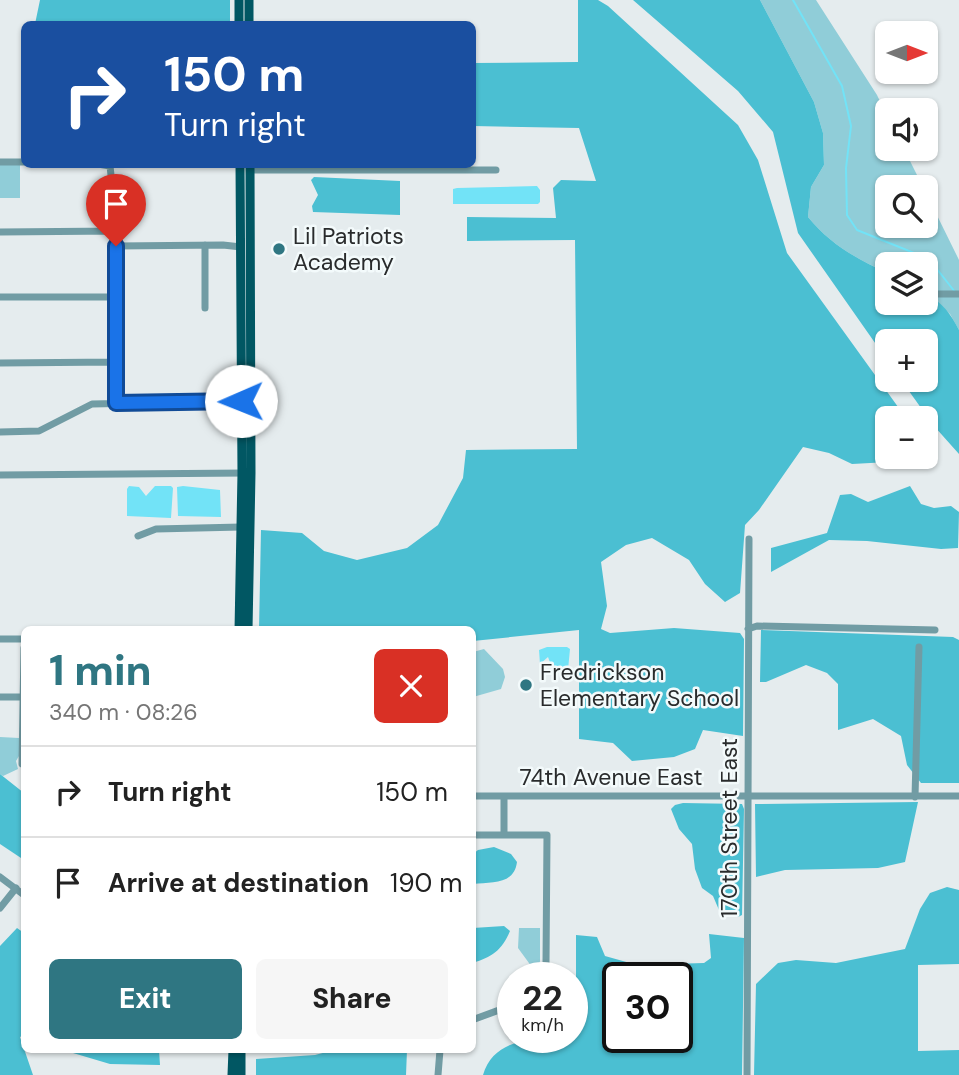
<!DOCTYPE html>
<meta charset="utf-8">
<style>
body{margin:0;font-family:"DM Sans",sans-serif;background:#f6f6f6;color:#222;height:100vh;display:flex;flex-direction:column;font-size:26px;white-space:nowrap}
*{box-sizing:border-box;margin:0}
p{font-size:23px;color:#767676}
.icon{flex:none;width:38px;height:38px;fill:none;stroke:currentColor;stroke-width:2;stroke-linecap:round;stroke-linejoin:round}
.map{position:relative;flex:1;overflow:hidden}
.sheet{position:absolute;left:21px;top:626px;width:455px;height:427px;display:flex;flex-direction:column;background:#fff;border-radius:10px;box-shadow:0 2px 5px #0004}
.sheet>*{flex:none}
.guide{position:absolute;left:21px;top:21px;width:455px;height:147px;border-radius:10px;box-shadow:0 2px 5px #0004;background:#1a4fa0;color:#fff;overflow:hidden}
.needle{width:46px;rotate:90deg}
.fabs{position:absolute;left:875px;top:21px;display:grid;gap:14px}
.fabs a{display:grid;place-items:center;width:63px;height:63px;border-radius:10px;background:#fff;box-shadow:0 2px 5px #0004;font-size:35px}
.speed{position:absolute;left:497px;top:962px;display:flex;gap:14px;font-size:35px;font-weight:700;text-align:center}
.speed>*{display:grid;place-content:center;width:91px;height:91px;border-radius:50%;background:#fff;box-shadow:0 2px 5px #0004;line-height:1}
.speed small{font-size:18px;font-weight:400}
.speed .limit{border:4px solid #111;border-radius:10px;background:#fff;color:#111}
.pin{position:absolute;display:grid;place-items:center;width:60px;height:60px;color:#fff;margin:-72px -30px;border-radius:50% 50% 50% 0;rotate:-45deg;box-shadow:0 0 7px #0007}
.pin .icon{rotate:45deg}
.me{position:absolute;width:77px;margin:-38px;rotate:269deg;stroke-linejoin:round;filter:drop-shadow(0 0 5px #0008)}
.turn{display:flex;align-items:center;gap:24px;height:147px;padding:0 28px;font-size:32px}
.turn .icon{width:91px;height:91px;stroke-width:2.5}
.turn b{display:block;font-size:49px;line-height:60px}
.round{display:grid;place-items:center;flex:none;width:74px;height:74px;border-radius:10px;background:#f6f6f6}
.overview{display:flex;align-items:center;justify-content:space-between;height:119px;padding:0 28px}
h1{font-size:42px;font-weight:800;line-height:52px;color:#2f7682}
.action{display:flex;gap:14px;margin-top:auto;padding:14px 28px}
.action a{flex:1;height:80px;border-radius:10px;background:#2f7682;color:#fff;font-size:28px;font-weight:800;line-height:80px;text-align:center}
.action a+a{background:#f6f6f6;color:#222}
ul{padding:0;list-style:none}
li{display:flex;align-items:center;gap:21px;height:91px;padding:0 28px;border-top:2px solid #e0e0e0}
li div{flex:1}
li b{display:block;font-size:26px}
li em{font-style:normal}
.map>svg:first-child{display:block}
</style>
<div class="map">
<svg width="959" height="1075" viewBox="0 0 959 1075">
<rect width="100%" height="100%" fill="#e5ecee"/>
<path fill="#90cdd8" d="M760 0H816L877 95 887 116V149H904L923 187H887V226H926V193L959 260V330L950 314 926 294V264H887V273C856 258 831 245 808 217L811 187 824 165 823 133 814 102Z
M0 163H20V198H0Z
M484 649 503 669 505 677 501 689 473 697V652Z
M0 737 19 738V756L16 761 18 769 3 776 0 774Z
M519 928H540V961L537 974 518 948Z"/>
<path fill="#4bbfd2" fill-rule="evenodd" d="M40 0H230V24H35Z
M578 0H598L608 6 738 125 758 160 787 253 906 418H887V457H909L907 461 852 464 829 453 803 447 759 510 745 525 740 593 725 602 705 584 689 560 652 538 626 545 601 562 607 606 601 629 610 633 674 628 740 633 744 639 743 736 703 730 695 749 674 757 632 761 613 743 579 739V630L473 641 472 630H259L261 530 302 533 324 551 357 560 407 548 438 525 463 478 466 450 577 449 575 240 467 241V217L556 218 553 188 561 180 596 181 579 128 473 126V63L578 62Z
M633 0H760L814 102 823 133 824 165 811 187 808 217C831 245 856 258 887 273V303H926V294C942 302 951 314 959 330V454L934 426 901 380H926V341H887V360L798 233 773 132 738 91Z
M314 177 400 181V215L313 212 312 206 318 195 311 180Z
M910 486 921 504 934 508 951 506 959 512 958 548 941 549 867 541 829 540 771 572V548L827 533 840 495 851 494 868 502Z
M761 630 953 637 959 640V783H921L907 765 901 736 873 719 838 730V684L827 673 806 665 766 682H760Z
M0 774 24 793V860L0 844Z
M918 802 905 862 878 868 785 870 756 877 755 804Z
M683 803 742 804 744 809 742 915 738 917 723 914 719 910 713 896 702 888 695 869 692 844 679 829 671 809 675 805Z
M494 847 511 854 517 862C514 885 492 882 473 884V854L478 850Z
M947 887 959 890V964L918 965V1051L959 1050V1075H754L756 984 778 963 796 960 836 963 905 949 920 909 930 893Z
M504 926 510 931C502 951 491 957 473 963V928Z
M17 928 24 933V1035L20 1037 33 1075H0V946Z
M709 934 744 938 742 1075H483C494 1036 539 1038 572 1038V1026L576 1024V935L597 937 605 956 637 965 704 963 711 958ZM618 978H677V1038H618Z
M71 1050H159L160 1065 110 1064 73 1053Z
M334 1050H407L406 1075H256V1059L315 1055Z"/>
<path fill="#72e3f7" d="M537 186 540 190V202L538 204H453V189L457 188Z
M129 486 139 487 146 496 155 486H171L173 488 171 518 127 516V489Z
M183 486 220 490 221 517 178 516 177 487Z
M547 647H567L570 649 568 670 551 665 548 657 540 664 539 650Z"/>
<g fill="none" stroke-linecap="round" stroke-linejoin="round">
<path stroke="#72e3f7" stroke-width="2" d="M793 0 842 86 851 126 846 168 847 215 857 230 929 259 955 292"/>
<path stroke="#719ca4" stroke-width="7" d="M0 162H24
M98 164 110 166 114 202 116 246V403
M250 170H496
M0 232 116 231
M116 246 223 245 241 247
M926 294H959
M0 297H116
M205 308V245
M0 363 116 362
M0 432 39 431 92 404 241 401
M0 475 247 473
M138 536 156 529 241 527
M748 629 757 626 935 630
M0 639H24
M24 648 22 764H24
M0 697H23
M472 796H959
M915 797 919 647
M472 835H547L546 963 542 978
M504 835V796
M0 877 24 895
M0 908 16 888
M472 1020 513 1005
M438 1075 440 1050
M747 1075 749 539"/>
<path stroke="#015763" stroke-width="9" d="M239 0V24
M249 0V24
M239 630 242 473 240 164
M248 630 251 473 250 164
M232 1075 233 1050
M241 1075V1050"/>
</g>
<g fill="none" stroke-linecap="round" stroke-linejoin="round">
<defs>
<path id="route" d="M116 246V403L241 401"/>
</defs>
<use href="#route" stroke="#114b97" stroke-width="18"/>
<use href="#route" stroke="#1a73e8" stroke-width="12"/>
</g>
<g fill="#2f7682" stroke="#f3fafb" stroke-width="2.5">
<circle cx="279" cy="249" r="7"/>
<circle cx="526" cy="685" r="7"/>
</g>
<g text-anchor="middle" stroke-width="5" stroke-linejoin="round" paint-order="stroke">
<g font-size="23" fill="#292b2c" stroke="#f3fafb" text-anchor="start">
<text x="293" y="244">Lil Patriots<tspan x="293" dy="26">Academy</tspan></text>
<text x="540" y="680">Fredrickson<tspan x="540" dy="26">Elementary School</tspan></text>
</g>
<g font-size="23" fill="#292b2c" stroke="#f3fafb">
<text x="611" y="785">74th Avenue East</text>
<text transform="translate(729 828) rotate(-90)" y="8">170th Street East</text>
</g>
</g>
</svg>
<div class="fabs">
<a><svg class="needle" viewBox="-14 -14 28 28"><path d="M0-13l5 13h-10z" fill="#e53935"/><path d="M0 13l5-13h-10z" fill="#767676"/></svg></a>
<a><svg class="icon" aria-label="sound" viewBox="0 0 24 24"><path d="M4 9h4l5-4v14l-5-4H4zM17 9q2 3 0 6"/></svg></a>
<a><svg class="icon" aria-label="search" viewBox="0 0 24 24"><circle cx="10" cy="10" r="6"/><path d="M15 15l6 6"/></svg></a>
<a><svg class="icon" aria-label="layers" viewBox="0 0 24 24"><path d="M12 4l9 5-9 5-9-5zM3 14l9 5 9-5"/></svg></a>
<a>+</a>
<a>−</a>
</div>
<div class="speed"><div>22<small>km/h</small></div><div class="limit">30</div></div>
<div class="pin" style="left:116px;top:246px;background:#d93025"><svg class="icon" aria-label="arrive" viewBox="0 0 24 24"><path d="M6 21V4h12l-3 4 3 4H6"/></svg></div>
<svg class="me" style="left:241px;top:401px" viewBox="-20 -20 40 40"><circle r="19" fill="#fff"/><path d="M0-13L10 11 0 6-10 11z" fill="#1a73e8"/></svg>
<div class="guide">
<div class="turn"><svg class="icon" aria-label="right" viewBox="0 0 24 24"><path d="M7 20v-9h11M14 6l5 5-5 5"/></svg><div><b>150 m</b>Turn right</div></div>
</div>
<section class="sheet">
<div class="overview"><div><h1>1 min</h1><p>340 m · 08:26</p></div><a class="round" style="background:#d93025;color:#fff"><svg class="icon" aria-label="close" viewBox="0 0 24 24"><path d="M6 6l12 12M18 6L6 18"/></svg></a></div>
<ul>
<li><svg class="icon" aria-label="right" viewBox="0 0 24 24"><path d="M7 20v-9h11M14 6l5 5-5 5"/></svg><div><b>Turn right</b></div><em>150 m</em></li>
<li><svg class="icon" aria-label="arrive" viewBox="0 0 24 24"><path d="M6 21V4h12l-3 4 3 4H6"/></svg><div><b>Arrive at destination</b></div><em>190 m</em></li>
</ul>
<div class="action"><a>Exit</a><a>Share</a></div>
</section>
</div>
